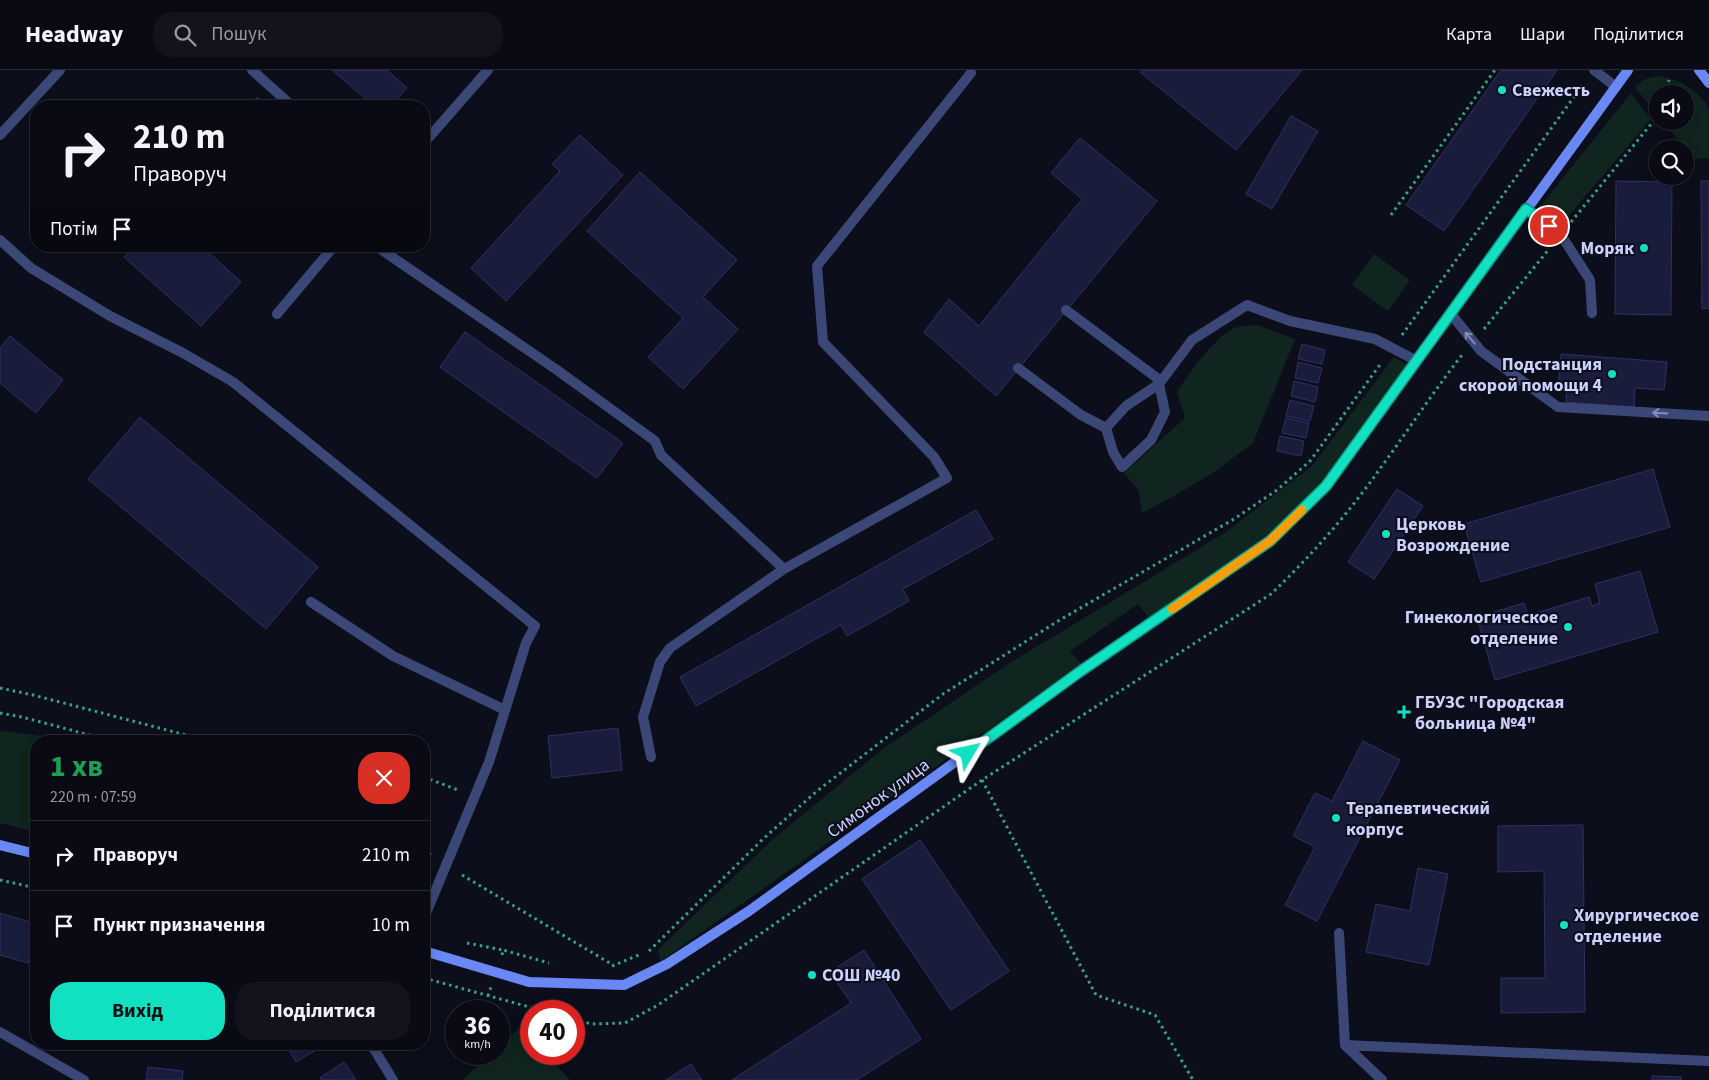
<!DOCTYPE html>
<html lang="uk">
<meta charset="utf-8">
<style>
body{margin:0;font-family:"Source Sans 3",sans-serif;background:#12131d;color:#f1f3f6;height:100vh;display:flex;flex-direction:column;font-size:19px;white-space:nowrap}
*{box-sizing:border-box;margin:0}
p{font-size:16px;color:#999aa0}
.icon{flex:none;width:28px;height:28px;fill:none;stroke:currentColor;stroke-width:2;stroke-linecap:round;stroke-linejoin:round}
.map{position:relative;flex:1;overflow:hidden}
.panel{position:absolute;left:30px;top:665px;width:400px;height:315px;display:flex;flex-direction:column;background:#090a14;border-radius:20px;box-shadow:0 2px 12px #0003,0 0 0 1px #292b34}
.panel>*{flex:none}
.top-card{position:absolute;left:30px;top:30px;width:400px;height:152px;border-radius:20px;box-shadow:0 2px 12px #0003,0 0 0 1px #292b34;background:#090a14;color:#f1f3f6;overflow:hidden}
.controls{position:absolute;left:1649px;top:15px;display:grid;gap:10px}
.controls a{display:grid;place-items:center;width:45px;height:45px;border-radius:50%;background:#090a14;box-shadow:0 2px 12px #0003,0 0 0 1px #292b34;font-size:25px}
.speed{position:absolute;left:445px;top:930px;display:flex;gap:10px;font-size:25px;font-weight:700;text-align:center}
.speed>*{display:grid;place-content:center;width:65px;height:65px;border-radius:50%;background:#090a14;box-shadow:0 2px 12px #0003,0 0 0 1px #292b34;line-height:1}
.speed small{font-size:12px;font-weight:400}
.speed .limit{border:8px solid #d22;background:#fff;color:#111}
.pin{position:absolute;display:grid;place-items:center;width:42px;height:42px;color:#fff;margin:-21px;border:2px solid #fff;border-radius:50%;box-shadow:0 1px 5px #0007}
.me{position:absolute;width:55px;margin:-28px;rotate:54deg;stroke-linejoin:round;filter:drop-shadow(0 0 4px #0008)}
.turn{display:flex;align-items:center;gap:18px;height:105px;padding:0 20px;font-size:22px}
.turn .icon{width:65px;height:65px;stroke-width:2.5}
.turn b{display:block;font-size:35px;line-height:42px}
.then{display:flex;align-items:center;height:48px;padding:0 20px;background:#0003;gap:10px;font-size:19px}
.round{display:grid;place-items:center;flex:none;width:52px;height:52px;border-radius:20px;background:#12131d}
.headline{display:flex;align-items:center;justify-content:space-between;height:85px;padding:0 20px}
h1{font-size:30px;font-weight:700;line-height:38px;color:#1e9e55}
.primary-button{display:flex;gap:10px;margin-top:auto;padding:10px 20px}
.primary-button a{flex:1;height:58px;border-radius:20px;background:#11e1c1;color:#111;font-size:20px;font-weight:700;line-height:58px;text-align:center}
.primary-button a+a{background:#12131d;color:#f1f3f6}
ul{padding:0;list-style:none}
li{display:flex;align-items:center;gap:15px;height:70px;padding:0 20px;border-top:1px solid #292b34}
li div{flex:1}
li b{display:block;font-size:19px}
li em{font-style:normal}
header{display:flex;align-items:center;gap:30px;box-sizing:border-box;height:70px;padding:0 25px;background:#090a14;border-bottom:1px solid #292b34}
header strong{font-size:24px}
nav{display:flex;gap:28px;margin-inline-start:auto;font-size:18px}
.search{width:350px;height:45px;background:#12131d;display:flex;align-items:center;gap:12px;box-sizing:border-box;padding:0 18px;border-radius:20px;color:#999aa0;font-size:19px}
.map>svg:first-child{display:block}
</style>
<header>
<strong>Headway</strong>
<div class="search"><svg class="icon" aria-label="search" viewBox="0 0 24 24"><circle cx="10" cy="10" r="6"/><path d="M15 15l6 6"/></svg>Пошук</div>
<nav><a>Карта</a><a>Шари</a><a>Поділитися</a></nav>
</header>
<div class="map">
<svg width="1709" height="1010" viewBox="0 0 1709 1010">
<rect width="100%" height="100%" fill="#0c0e1b"/>
<path fill="#10251f" d="M1657 6C1678 9 1699 19 1709 39V88L1693 89 1663 51H1685V24H1658L1657 45 1635 17 1643 10Z
M1631 23 1651 49 1559 157 1538 139Z
M1374 184 1410 210 1388 241 1352 215Z
M1257 255 1295 269 1253 373 1214 402 1181 422 1142 443 1139 421 1124 403 1185 348 1177 322C1189 303 1214 268 1234 258 1240 255 1250 256 1257 255Z
M1394 287 1407 295 1322 413 1267 468 1150 549 1138 534 1070 581 1081 594 661 891 658 880 773 769 884 678 1008 594 1226 462 1312 396Z
M0 661 36 665 59 671H36V762L0 753Z
M521 956 531 967V984H546L570 1010H462L491 984H499V977Z"/>
<path fill="#1a1c3b" stroke="#2e3165" d="M332 0H387L407 18 391 36H374Z
M1142 0H1302L1236 80 1140 2Z
M1501 0H1557L1444 161 1406 135Z
M257 27 268 36H249Z
M1291 46 1318 61 1272 139 1246 124Z
M580 65 623 105 506 231 471 198 560 101 552 94Z
M1080 68 1157 131 996 326 924 262 949 229 979 256 1082 129 1051 103Z
M640 102 737 190 703 227 738 259 683 319 648 287 683 248 587 161Z
M1616 111 1672 112 1671 245 1615 244Z
M1701 111H1709V238L1702 239Z
M135 176H202L241 212 201 256 124 187Z
M465 262 623 373 597 408 440 297Z
M10 266 63 310 36 343 0 313V278Z
M1302 274 1325 280 1322 294 1298 289Z
M1561 284 1667 292 1664 320 1635 318 1634 337 1566 332 1567 317H1558Z
M1298 292 1322 298 1318 313 1295 308Z
M1294 311 1318 317 1315 332 1291 326Z
M1290 330 1314 336 1310 351 1286 346Z
M140 347 318 497 266 559 88 409Z
M1286 348 1309 353 1306 368 1282 363Z
M1280 366 1304 371 1301 386 1277 381Z
M1653 399 1670 457 1481 512 1464 454Z
M1397 419 1423 436 1374 509 1348 492Z
M976 440 993 469 903 519 909 531 847 566 841 555 696 636 680 607Z
M1640 501 1658 562 1495 610 1477 547 1524 533 1530 552 1538 550 1536 543 1589 527 1592 536 1600 533 1595 514Z
M618 658 622 700 552 708 548 666Z
M1363 671 1400 690 1317 851 1285 835 1315 777 1293 766 1315 723 1332 731Z
M1583 755 1585 942 1501 943V908H1545L1544 801 1498 802V756Z
M920 770 1009 901 951 940 862 809Z
M1418 798 1448 804 1429 895 1366 882 1376 834 1410 841Z
M0 843 36 854V864L28 893 0 885Z
M864 880 921 969 857 1010H732L851 933 830 902Z
M285 974H326L296 992Z
M344 992 356 1010H322L320 1008Z
M691 994 702 1010H666Z
M148 997 183 1001 182 1010H146Z
M1652 1006 1681 1007V1010H1652Z"/>
<g fill="none" stroke-linecap="round" stroke-linejoin="round">
<path stroke="#35a582" stroke-width="3" stroke-dasharray="2.5 4" stroke-linecap="butt" d="M1664 24 1669 10
M1391 145 1495 0
M1571 152 1656 48 1658 44
M1484 259 1549 179
M1402 265 1584 13
M0 618 33 625 209 671
M0 643 22 647 112 671
M424 707 458 720
M982 710 1096 925 1155 945 1193 1010
M424 780 431 785
M462 805 613 895
M0 810 36 818
M467 873 503 880
M649 881 763 769 817 721 943 624 1058 551 1234 449 1277 420 1310 391 1382 292
M502 885 503 880 549 893
M612 896 639 885
M424 908 544 941
M488 926 491 917
M574 949 591 954 625 953 658 935 982 710 1271 524C1310 487 1348 444 1379 400 1407 362 1433 322 1462 285"/>
<path stroke="#3b4877" stroke-width="10" d="M252 0 292 36
M1594 0 1616 17
M0 65 60 0
M424 73 488 0
M1526 139 1561 165 1590 210 1592 243
M0 170 31 198 110 246 183 283 233 312 535 556 526 573 489 692 424 848
M376 176 557 300 655 371 661 385 784 499 947 408 934 387 823 272 817 196 971 3
M1066 240 1161 311
M277 244 334 176
M1451 244 1481 281 1558 337 1709 346
M1018 298 1081 345 1106 358
M1159 314 1126 336 1106 358 1113 382 1122 397 1151 370 1165 342 1159 314 1192 270 1247 235 1290 251 1375 269 1417 291
M311 532 393 586 505 640
M651 687 643 647 660 592 670 578 784 499
M1339 863 1345 975 1382 1010
M371 974 393 1010
M1345 975 1709 991"/>
<path stroke="#3b4877" stroke-width="10" d="M0 962 84 1010"/>
<path stroke="#6988f4" stroke-width="10" d="M1699 0 1709 13
M0 775 36 784
M424 881 529 912 624 915 667 894 749 841 1078 603 1271 471 1326 416 1628 0"/>
</g>
<defs><path id="oneway-shaft" d="M-6 0H5M1.5-3L5.5 0L1.5 3" fill="none" stroke-width="1.6" stroke-linecap="round" stroke-linejoin="round" transform="scale(1.25)"/></defs>
<g stroke="#838cb9">
<use href="#oneway-shaft" transform="translate(1470 268) rotate(-130)"/>
<use href="#oneway-shaft" transform="translate(1660 343) rotate(-177)"/>
</g>
<g fill="none" stroke-linecap="round" stroke-linejoin="round">
<defs>
<path id="route" d="M968 683 1078 603 1270 471 1326 416 1526 139 1549 156"/>
</defs>
<use href="#route" stroke="#0b927d" stroke-width="12"/>
<use href="#route" stroke="#11e1c1" stroke-width="9"/>
<path stroke="#f59e0b" stroke-width="9" d="M1172 539 1270 471 1302 440"/>
</g>
<g fill="#11e1c1" stroke="#0c0e1b" stroke-width="2">
<circle cx="1502" cy="20" r="5"/>
<circle cx="1644" cy="178" r="5"/>
<circle cx="1612" cy="304" r="5"/>
<circle cx="1386" cy="464" r="5"/>
<circle cx="1568" cy="557" r="5"/>
<path d="M1401.5 634.5h5v5h5v5h-5v5h-5v-5h-5v-5h5z"/>
<circle cx="1336" cy="748" r="5"/>
<circle cx="1564" cy="855" r="5"/>
<circle cx="812" cy="905" r="5"/>
</g>
<g text-anchor="middle" stroke-width="4" stroke-linejoin="round" paint-order="stroke">
<g font-size="18" font-weight="bold" fill="#cbd1fb" stroke="#0c0e1b" text-anchor="start">
<text x="1512" y="26">Свежесть</text>
<text x="1634" y="184" text-anchor="end">Моряк</text>
<text x="1602" y="300" text-anchor="end">Подстанция<tspan x="1602" dy="21">скорой помощи 4</tspan></text>
<text x="1396" y="460">Церковь<tspan x="1396" dy="21">Возрождение</tspan></text>
<text x="1558" y="553" text-anchor="end">Гинекологическое<tspan x="1558" dy="21">отделение</tspan></text>
<text x="1415" y="638">ГБУЗС "Городская<tspan x="1415" dy="21">больница №4"</tspan></text>
<text x="1346" y="744">Терапевтический<tspan x="1346" dy="21">корпус</tspan></text>
<text x="1574" y="851">Хирургическое<tspan x="1574" dy="21">отделение</tspan></text>
<text x="822" y="911">СОШ №40</text>
</g>
<g font-size="18" fill="#cbd1fb" stroke="#0c0e1b">
<text transform="translate(878 728) rotate(-36)" y="6">Симонок улица</text>
</g>
</g>
</svg>
<div class="controls">
<a><svg class="icon" aria-label="sound" viewBox="0 0 24 24"><path d="M4 9h4l5-4v14l-5-4H4zM17 9q2 3 0 6"/></svg></a>
<a><svg class="icon" aria-label="search" viewBox="0 0 24 24"><circle cx="10" cy="10" r="6"/><path d="M15 15l6 6"/></svg></a>
</div>
<div class="speed"><div>36<small>km/h</small></div><div class="limit">40</div></div>
<div class="pin" style="left:1549px;top:156px;background:#d93025"><svg class="icon" aria-label="arrive" viewBox="0 0 24 24"><path d="M6 21V4h12l-3 4 3 4H6"/></svg></div>
<svg class="me" style="left:968px;top:683px" viewBox="-20 -20 40 40"><path d="M0-17L14 15 0 8-14 15z" fill="#11e1c1" stroke="#fff" stroke-width="4"/></svg>
<div class="top-card">
<div class="turn"><svg class="icon" aria-label="right" viewBox="0 0 24 24"><path d="M7 20v-9h11M14 6l5 5-5 5"/></svg><div><b>210 m</b>Праворуч</div></div>
<div class="then">Потім<svg class="icon" aria-label="arrive" viewBox="0 0 24 24"><path d="M6 21V4h12l-3 4 3 4H6"/></svg></div>
</div>
<section class="panel">
<div class="headline"><div><h1>1 хв</h1><p>220 m · 07:59</p></div><a class="round" style="background:#d93025;color:#fff"><svg class="icon" aria-label="close" viewBox="0 0 24 24"><path d="M6 6l12 12M18 6L6 18"/></svg></a></div>
<ul>
<li><svg class="icon" aria-label="right" viewBox="0 0 24 24"><path d="M7 20v-9h11M14 6l5 5-5 5"/></svg><div><b>Праворуч</b></div><em>210 m</em></li>
<li><svg class="icon" aria-label="arrive" viewBox="0 0 24 24"><path d="M6 21V4h12l-3 4 3 4H6"/></svg><div><b>Пункт призначення</b></div><em>10 m</em></li>
</ul>
<div class="primary-button"><a>Вихід</a><a>Поділитися</a></div>
</section>
</div>
